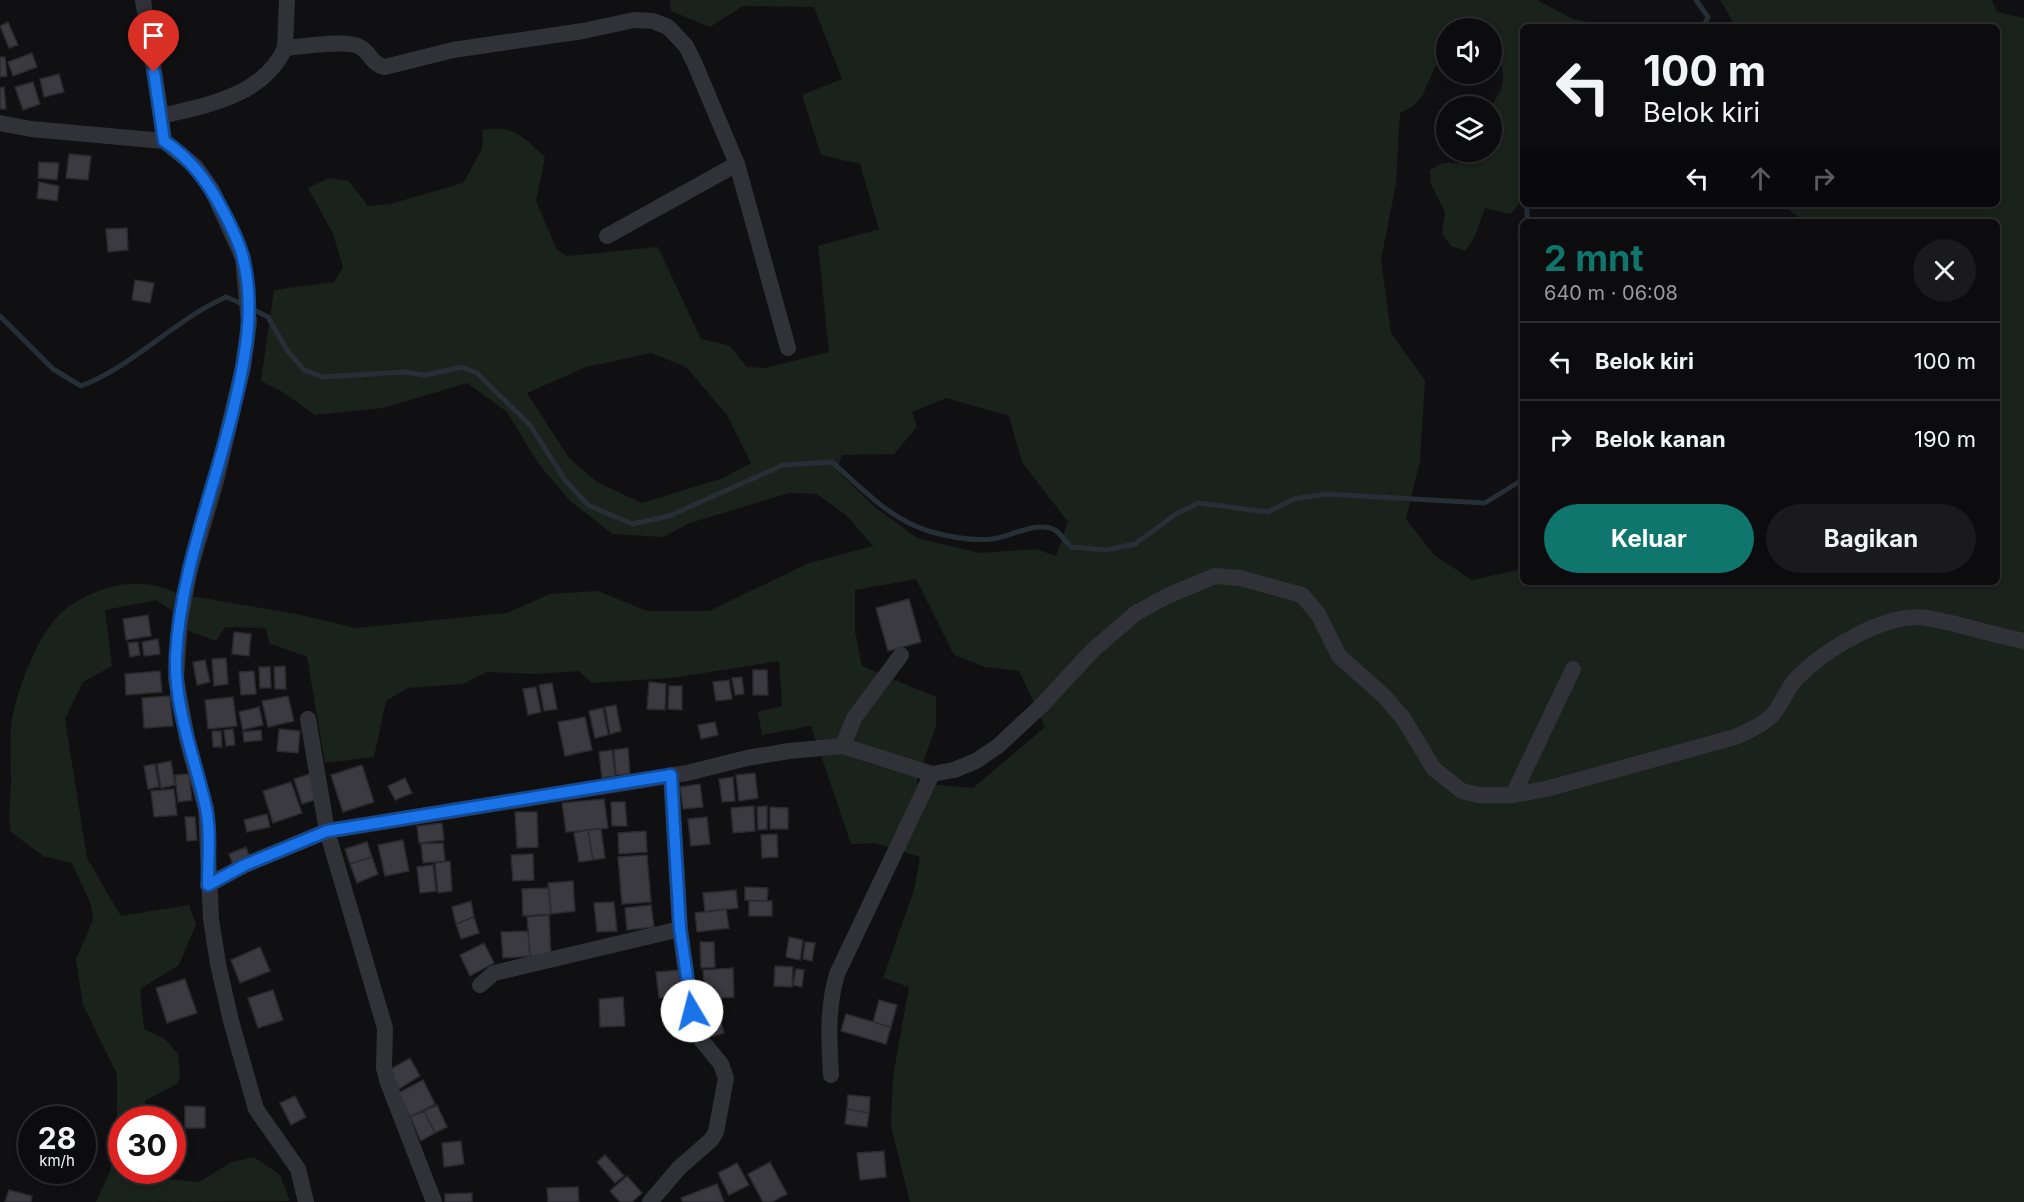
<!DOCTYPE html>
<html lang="id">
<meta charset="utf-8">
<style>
body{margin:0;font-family:Inter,sans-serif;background:#1a1a1c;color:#f1f3f6;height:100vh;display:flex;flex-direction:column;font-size:22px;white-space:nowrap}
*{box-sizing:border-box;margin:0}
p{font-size:20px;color:#9a9b9e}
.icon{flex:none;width:33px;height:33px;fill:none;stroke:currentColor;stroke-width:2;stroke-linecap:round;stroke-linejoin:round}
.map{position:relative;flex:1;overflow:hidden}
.drawer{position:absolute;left:1520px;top:219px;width:480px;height:366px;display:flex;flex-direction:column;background:#0c0c0e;border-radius:9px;box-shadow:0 3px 9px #0003,0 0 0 2px #2c2c2e}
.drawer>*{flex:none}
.guide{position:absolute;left:1520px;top:24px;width:480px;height:183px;border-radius:9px;box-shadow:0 3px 9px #0003,0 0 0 2px #2c2c2e;background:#0c0c0e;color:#f1f3f6;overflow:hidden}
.tools{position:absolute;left:1436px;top:18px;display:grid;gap:12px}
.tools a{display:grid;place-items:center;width:66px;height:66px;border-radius:50%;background:#0c0c0e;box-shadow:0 3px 9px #0003,0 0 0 2px #2c2c2e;font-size:30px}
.speed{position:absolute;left:18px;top:1106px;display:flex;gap:12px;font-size:30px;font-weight:700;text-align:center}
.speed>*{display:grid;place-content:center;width:78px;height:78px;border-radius:50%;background:#0c0c0e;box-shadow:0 3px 9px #0003,0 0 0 2px #2c2c2e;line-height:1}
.speed small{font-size:15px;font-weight:400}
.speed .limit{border:9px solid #d22;background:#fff;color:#111}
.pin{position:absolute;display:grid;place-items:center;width:51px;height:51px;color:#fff;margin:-62px -26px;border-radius:50% 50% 50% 0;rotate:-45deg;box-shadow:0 0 6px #0007}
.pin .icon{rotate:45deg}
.me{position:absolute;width:66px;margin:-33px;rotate:352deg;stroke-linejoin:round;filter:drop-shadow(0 0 4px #0008)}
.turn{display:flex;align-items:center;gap:21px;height:126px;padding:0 24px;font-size:27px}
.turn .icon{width:78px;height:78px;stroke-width:2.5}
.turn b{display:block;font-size:42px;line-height:51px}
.lanes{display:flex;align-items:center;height:57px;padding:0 24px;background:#0003;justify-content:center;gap:30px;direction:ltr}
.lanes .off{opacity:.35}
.round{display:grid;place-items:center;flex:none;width:63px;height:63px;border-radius:32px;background:#1a1a1c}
.summary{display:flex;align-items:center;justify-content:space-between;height:102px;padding:0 24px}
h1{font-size:36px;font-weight:700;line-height:45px;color:#0f766e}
.primary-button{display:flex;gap:12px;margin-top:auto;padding:12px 24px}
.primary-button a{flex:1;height:69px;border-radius:36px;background:#0f766e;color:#fff;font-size:24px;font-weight:700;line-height:69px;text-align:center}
.primary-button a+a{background:#1a1a1c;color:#f1f3f6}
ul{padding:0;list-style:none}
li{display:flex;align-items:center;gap:18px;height:78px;padding:0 24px;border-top:2px solid #2c2c2e}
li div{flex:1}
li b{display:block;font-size:22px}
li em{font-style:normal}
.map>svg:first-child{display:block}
</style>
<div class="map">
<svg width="2024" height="1202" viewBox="0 0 2024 1202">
<rect width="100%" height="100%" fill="#101012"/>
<path fill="#1a221c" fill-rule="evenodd" d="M670 0H1537L1573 19 1613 27H1522V200L1511 214 1485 208 1474 238 1465 251 1451 246 1442 234 1445 212 1431 184 1430 170 1443 163H1458L1472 152H1491C1491 140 1487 119 1491 108 1496 96 1505 89 1503 74 1501 56 1491 49 1491 28H1446V43L1422 96 1412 107 1400 113 1396 183 1381 260 1391 333 1425 380 1420 461 1406 519 1434 555 1472 580 1522 569V582H1996V222H1806L1780 204H1996V27H1736L1720 0H1992L1997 12 2024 18V1202H910L891 1126 893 1076 909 987 883 978 914 890 920 857 875 843 851 844 811 726 762 735 758 712 782 706 779 661 672 678 592 683 579 671 534 674 487 672 463 684 408 688 386 701 374 757 325 763 307 657 269 643 266 628 225 627 216 641 186 630 171 610 156 600 105 610 112 666 83 682 65 719 87 858 121 916 189 905 196 924 179 965 140 989 144 1029 165 1039 178 1054 180 1077 177 1084 145 1101 147 1119H122V1170H154L156 1178 199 1182 232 1162 254 1157 280 1175 290 1201 96 1202 110 1171 117 1127V1074L83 1005 76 959 93 920 91 905 72 863 43 856 11 832C7 815 11 799 11 782 11 764 10 745 11 727 15 693 37 634 63 611 74 601 94 592 107 588 131 581 156 582 178 594L297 614 355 628 507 613 550 594 598 591 647 611H709L809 563 873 546 846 515 817 494 789 493 690 523 663 537 613 534 570 501 538 463 507 412 467 383 383 408 315 415 281 391 261 381 274 290 334 282 343 267 333 234 308 188 329 178 349 181 368 206 390 204 463 183 482 149 483 130C515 125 523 137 545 157L536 201 557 250 567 256 658 247 701 339 730 346 747 367 765 368 829 352 818 246 879 229 860 164 821 155 802 95 842 79 814 7 743 6 710 27 671 11ZM651 353 686 367 727 415 751 463 723 478 642 503 597 482 569 458 527 393 586 367ZM946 398 1009 416 1022 462 1068 522 1056 556 1036 549 980 553 917 538 875 507 837 471 842 455 894 454 917 427 912 412ZM916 579 954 655 985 667 1019 671 1045 727 973 788 916 783 936 726V697L862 666 855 632V590Z"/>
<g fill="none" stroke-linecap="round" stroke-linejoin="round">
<path stroke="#262e36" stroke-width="5" d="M1696 0 1708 17 1703 27
M1527 204V222
M252 309 268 317 287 350 304 370 323 377 404 372 425 375 462 367 477 373 530 425 565 480 588 505 632 524 669 516 783 465 832 462C863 489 891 521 932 532 950 537 973 541 992 539 1010 537 1037 520 1055 530 1060 533 1066 542 1071 547L1106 550 1135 544 1176 514 1199 503 1268 512 1294 499 1325 494 1485 503 1522 480
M0 316 53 369 81 386C134 366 174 320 226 297L243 304"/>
</g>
<path fill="#3a3a40" stroke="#2a2a2e" stroke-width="1.5" d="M8 22 18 45 9 48 0 26Z
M32 53 37 67 13 76 8 62Z
M0 57H5L7 76 0 77Z
M59 74 64 92 44 97 40 79Z
M33 82 40 104 23 110 15 87Z
M4 87 6 109H0V88Z
M69 154 91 156 88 180 66 178Z
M39 162 59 163 57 180 38 178Z
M39 182 59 186 57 201 37 198Z
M127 228 128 250 108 252 106 229Z
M135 280 154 283 150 303 132 300Z
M909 599 921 642 888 651 876 608Z
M148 615 151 636 126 640 123 619Z
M234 632 251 634 249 656 232 654Z
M158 639 160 654 144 656 142 642Z
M138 642 140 655 130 657 128 643Z
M226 658 228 684 214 686 212 659Z
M205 660 210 682 197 685 193 662Z
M285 666 286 689H275L274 667Z
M259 667H270L271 688H260Z
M753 670H767L768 695H753Z
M160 671 162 692 126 695 125 674Z
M254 671 256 694 241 695 239 672Z
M742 677 744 694 735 695 732 678Z
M729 680 732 699 716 701 713 682Z
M649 682 666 684 665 710 647 709Z
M552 683 557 709 544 711 539 685Z
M669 686H682V710L668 709Z
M536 687 541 712 528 715 523 689Z
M170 696 173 726 144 728 142 698Z
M288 696 294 721 268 727 262 701Z
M233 697 237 726 208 729 205 700Z
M616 705 621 731 610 734 605 707Z
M259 707 263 725 243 730 239 712Z
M603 708 608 735 595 738 589 711Z
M585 717 592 750 565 756 558 722Z
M715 722 718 735 701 739 698 725Z
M233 729 235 745 226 746 224 730Z
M279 729 300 731 298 753 277 751Z
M261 730 262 740 244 742 243 732Z
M212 731H221L222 747H213Z
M628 748 630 774 616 775 614 750Z
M612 750 615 776 602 778 599 752Z
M171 761 175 785 161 788 157 764Z
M155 764 159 787 148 789 144 766Z
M362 765 374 802 343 812 331 775Z
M755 773 758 798 739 801 736 775Z
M189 774 192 800 178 802 175 775Z
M310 774 318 799 302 804 294 779Z
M733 777 735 801 722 802 719 779Z
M405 778 412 793 395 800 388 786Z
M291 782 302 813 273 823 263 791Z
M700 784 703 807 683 809 680 787Z
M174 789 177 815 154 817 151 791Z
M604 799 608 828 566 832 562 803Z
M611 802H625L627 826H612Z
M754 806 755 831 733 833 731 808Z
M767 806V829L758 830 757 807Z
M770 807 788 808V829H770Z
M515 812H537L538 847 517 848Z
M267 814 270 827 247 832 244 820Z
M185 817H195L197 840 187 841Z
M707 817 710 844 691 846 688 819Z
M442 823 444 840 419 843 417 826Z
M601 829 605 858 593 860 588 830Z
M588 830 593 860 579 862 574 833Z
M646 831 647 852 619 854 618 833Z
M777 834 778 857 762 858 761 835Z
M403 840 409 871 385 876 378 845Z
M367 842 372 857 350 864 345 849Z
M443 843 445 861 423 863 421 844Z
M246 847 250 858 233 865 229 854Z
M533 854 534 880 513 881 511 855Z
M647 855 651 902 622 904 618 857Z
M372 857 378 874 357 883 350 864Z
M450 861 452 891 438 893 435 863Z
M433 865 436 891 420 893 417 867Z
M573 881 575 911 551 914 548 883Z
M745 887 768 888 767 901 745 900Z
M549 888 551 914 523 916 522 889Z
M736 890 738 908 705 912 703 893Z
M471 901 474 917 456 924 452 907Z
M749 901H772V916H749Z
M614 902 617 931 597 932 594 903Z
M651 905 654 927 627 930 625 908Z
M726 909 729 928 697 932 695 913Z
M549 915 551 956H530L527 917Z
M474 917 479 933 461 939 456 924Z
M528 931 530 956 503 958 501 932Z
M789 937 803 940 800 960 786 957Z
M700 942H714L715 967 701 968Z
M805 942 815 943 812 961 803 959Z
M484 943 494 963 470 976 460 955Z
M260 947 270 971 240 983 231 960Z
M775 966 793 967 792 987 774 986Z
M733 968 734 997 705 999 703 970Z
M796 969 804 970 802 987 793 985Z
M681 970 683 996 659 998 656 972Z
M185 979 197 1013 167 1023 156 988Z
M273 990 283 1020 258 1028 248 998Z
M623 997 625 1026 600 1027 599 999Z
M879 1000 897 1005 891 1027 873 1022Z
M717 1006 724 1033 706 1038 699 1011Z
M846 1014 891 1027 886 1044 841 1031Z
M410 1058 420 1076 399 1089 389 1070Z
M423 1080 435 1104 410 1117 398 1093Z
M848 1095 870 1097 869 1113 847 1109Z
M295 1096 306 1117 291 1125 280 1103Z
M437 1105 447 1127 435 1133 424 1111Z
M185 1106 205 1107V1128H185Z
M847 1109 869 1113 867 1127 845 1124Z
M424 1111 435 1133 421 1141 410 1117Z
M461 1141 464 1164 444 1167 442 1143Z
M884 1151 886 1177 860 1180 857 1153Z
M605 1155 624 1176 615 1183 597 1162Z
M770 1162 787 1194 772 1202H763L748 1174Z
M737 1163 749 1185 729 1195 718 1173Z
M627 1176 642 1193 632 1202H620L610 1191Z
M717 1184 724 1202H683L681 1198Z
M578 1187 579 1202H548L547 1188Z
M9 1190 32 1196 31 1202H5Z
M472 1193V1202H445V1194Z"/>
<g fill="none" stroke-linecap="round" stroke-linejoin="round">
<path stroke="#313237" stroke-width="16" d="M143 0 161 116
M285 48 287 0
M0 123 31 129 164 141 196 167 212 190 243 258 249 323 243 367 216 481 190 569 180 620 176 679 187 739 206 809 211 919 218 964 231 1021 256 1109 298 1169 306 1202
M164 141 161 116C208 105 263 96 285 48 302 47 347 39 360 47 371 53 371 64 385 67L453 50 583 31 634 20 653 21 668 27 686 46 694 62 737 164 788 348
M607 236 737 164
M308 719 327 831 385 1028 384 1068 387 1080 434 1202
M843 746 854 718 901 655
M1513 795 1573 669
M208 885 245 865 327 831 687 773 747 758 789 751 843 746 932 774 954 770 976 761 998 746 1041 706 1093 650 1136 613 1167 596 1215 576 1240 578 1302 595 1318 614 1339 656 1384 696 1403 718 1434 769 1462 791 1478 795H1513L1546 789 1735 737C1748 731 1764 725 1774 713 1782 703 1787 689 1796 679 1823 651 1885 612 1926 618 1959 623 1991 635 2024 641
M480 985 494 973 680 929
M831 1075C829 1040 827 1008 837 974L932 774
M650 1202 679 1168 711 1140 716 1132 726 1078 721 1064 694 1031 680 929 671 775"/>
</g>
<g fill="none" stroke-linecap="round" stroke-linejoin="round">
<defs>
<path id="route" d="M154 72 164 141C191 159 207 181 222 209 230 224 239 241 243 258 255 306 246 356 235 402 216 486 180 570 176 657 174 709 195 758 206 808 211 832 208 860 208 885L245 865 327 831 671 775 680 929 692 1011"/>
</defs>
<use href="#route" stroke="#114b97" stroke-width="15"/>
<use href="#route" stroke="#1a73e8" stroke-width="10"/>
</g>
</svg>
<div class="tools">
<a><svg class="icon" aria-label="sound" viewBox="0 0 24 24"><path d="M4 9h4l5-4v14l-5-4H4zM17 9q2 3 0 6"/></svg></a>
<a><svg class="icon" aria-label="layers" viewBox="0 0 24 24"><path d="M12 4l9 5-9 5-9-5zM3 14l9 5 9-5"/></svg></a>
</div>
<div class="speed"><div>28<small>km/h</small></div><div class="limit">30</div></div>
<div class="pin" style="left:154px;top:72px;background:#d93025"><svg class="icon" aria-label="arrive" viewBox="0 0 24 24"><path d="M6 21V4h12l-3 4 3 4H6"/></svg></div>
<svg class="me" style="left:692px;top:1011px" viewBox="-20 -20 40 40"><circle r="19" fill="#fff"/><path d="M0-13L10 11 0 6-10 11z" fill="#1a73e8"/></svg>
<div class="guide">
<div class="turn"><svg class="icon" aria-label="left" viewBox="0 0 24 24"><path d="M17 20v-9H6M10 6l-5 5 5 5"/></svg><div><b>100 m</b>Belok kiri</div></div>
<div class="lanes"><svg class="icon" aria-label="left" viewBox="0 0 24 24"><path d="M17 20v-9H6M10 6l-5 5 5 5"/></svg><svg class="icon off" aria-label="ahead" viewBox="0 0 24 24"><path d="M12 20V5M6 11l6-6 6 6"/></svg><svg class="icon off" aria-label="right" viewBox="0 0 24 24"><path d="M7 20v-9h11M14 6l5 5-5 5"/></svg></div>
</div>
<section class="drawer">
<div class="summary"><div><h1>2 mnt</h1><p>640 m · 06:08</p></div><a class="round"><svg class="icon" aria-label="close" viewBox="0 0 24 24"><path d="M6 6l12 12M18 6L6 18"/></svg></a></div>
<ul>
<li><svg class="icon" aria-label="left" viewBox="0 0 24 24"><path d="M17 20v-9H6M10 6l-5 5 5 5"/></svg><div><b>Belok kiri</b></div><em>100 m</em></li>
<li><svg class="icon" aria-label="right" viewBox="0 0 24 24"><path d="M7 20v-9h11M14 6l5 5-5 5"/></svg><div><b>Belok kanan</b></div><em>190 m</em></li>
</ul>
<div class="primary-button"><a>Keluar</a><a>Bagikan</a></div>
</section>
</div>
